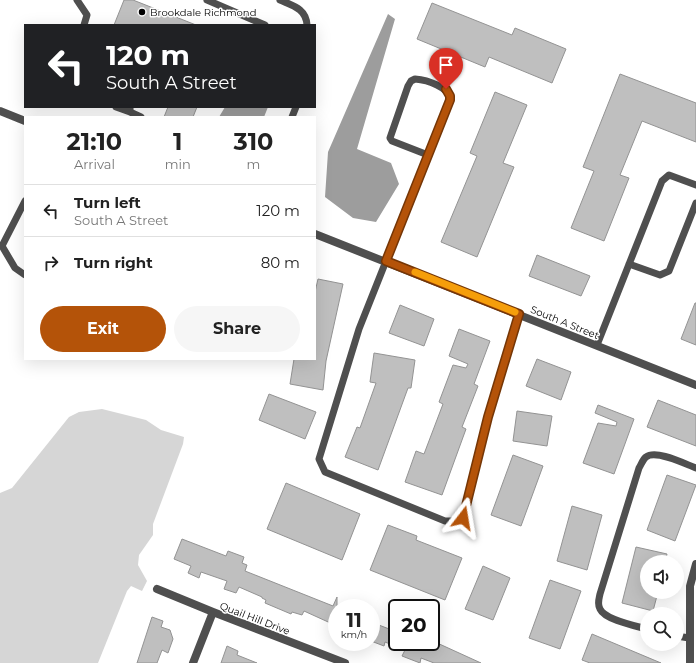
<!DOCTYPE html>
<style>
body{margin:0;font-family:Montserrat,sans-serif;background:#f6f6f6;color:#222;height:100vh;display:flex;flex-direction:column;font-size:15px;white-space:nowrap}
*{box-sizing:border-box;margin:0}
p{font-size:13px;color:#767676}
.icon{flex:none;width:22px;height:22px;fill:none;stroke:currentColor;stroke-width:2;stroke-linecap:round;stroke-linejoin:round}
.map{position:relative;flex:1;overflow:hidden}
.side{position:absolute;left:24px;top:116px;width:292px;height:244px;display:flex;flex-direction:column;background:#fff;border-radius:0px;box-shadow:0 4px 16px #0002}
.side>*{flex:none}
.top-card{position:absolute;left:24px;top:24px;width:292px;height:84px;border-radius:0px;box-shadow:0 4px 16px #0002;background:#202124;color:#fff;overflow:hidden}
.fabs{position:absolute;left:640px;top:555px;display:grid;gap:8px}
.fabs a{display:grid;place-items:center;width:44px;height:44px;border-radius:50%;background:#fff;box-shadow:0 4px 16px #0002;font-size:20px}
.speed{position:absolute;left:328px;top:599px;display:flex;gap:8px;font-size:20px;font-weight:700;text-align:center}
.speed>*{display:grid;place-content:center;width:52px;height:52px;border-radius:50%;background:#fff;box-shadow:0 4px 16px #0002;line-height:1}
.speed small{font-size:10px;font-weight:400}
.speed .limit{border:2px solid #111;border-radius:6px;background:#fff;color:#111}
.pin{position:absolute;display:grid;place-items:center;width:34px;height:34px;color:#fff;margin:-41px -17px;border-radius:50% 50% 50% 0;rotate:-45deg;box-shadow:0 0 4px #0007}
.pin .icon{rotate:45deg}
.me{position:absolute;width:44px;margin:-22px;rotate:14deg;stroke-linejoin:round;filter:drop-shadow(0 0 3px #0008)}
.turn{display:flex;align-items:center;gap:14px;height:84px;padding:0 16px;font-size:18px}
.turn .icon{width:52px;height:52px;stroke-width:2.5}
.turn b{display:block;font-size:28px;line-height:34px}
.eta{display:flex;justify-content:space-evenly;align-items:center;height:68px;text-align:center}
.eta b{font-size:24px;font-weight:700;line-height:28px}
.cta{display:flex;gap:8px;margin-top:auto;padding:8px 16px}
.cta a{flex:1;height:46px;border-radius:24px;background:#b45309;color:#fff;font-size:16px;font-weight:700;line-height:46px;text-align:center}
.cta a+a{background:#f6f6f6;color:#222}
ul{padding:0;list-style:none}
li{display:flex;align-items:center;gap:12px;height:52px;padding:0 16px;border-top:1px solid #e0e0e0}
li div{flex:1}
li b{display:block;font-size:15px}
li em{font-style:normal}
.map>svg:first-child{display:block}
</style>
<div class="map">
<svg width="696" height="663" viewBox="0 0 696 663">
<rect width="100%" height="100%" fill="#fff"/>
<path fill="#d6d6d6" d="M102 409 146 420 161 430 184 437 183 444 153 524V535L139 555 138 565 147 581 142 591 131 586 127 591 98 663H0V493L12 488 69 417 79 412Z"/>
<path fill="#9d9d9d" d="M388 14 395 19 357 149 391 163 399 184 376 222 353 218 325 197 328 152Z
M225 107H268L264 117H219Z"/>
<path fill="#bfbfbf" stroke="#939393" d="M124 0H133L196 25H114Z
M432 3 512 35 515 28 566 49 552 83 489 57 485 67 417 39Z
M620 74 696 103V142L642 121 620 175 629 178 604 241 571 228 594 171 583 167Z
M495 92 527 105 503 163 514 167 477 257 441 242 477 156 470 153Z
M168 107H197L193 117H164Z
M537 255 590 276 581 296 529 276Z
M318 279 343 284 326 361 323 390 290 384 294 359H315V292Z
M695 303H696V345L681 339Z
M400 305 434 319 424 346 389 333Z
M459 329 490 341 474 384 478 386 462 427 466 429 442 495 405 482 416 451 424 454 443 404 439 402 453 365 466 368 468 364 449 356Z
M374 353 415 360 411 388H408L378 470 345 457 357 427 360 428 376 383 370 382Z
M537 359 571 372 561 400 526 386Z
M269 394 316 412 305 439 259 420Z
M658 400 696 415V446L647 427Z
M598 405 634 419 614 474 583 463 598 423 616 426 617 422 595 413Z
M517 411 552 416 547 446 513 441Z
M513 455 543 466 521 526 491 515Z
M667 475 696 485 675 541 647 530Z
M286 483 360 514 342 560 267 529Z
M572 506 602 515 587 570 557 561Z
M388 525 417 536 416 540 462 558 445 600 370 570Z
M182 539 226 556 228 551 244 557 242 563 247 565 245 571 333 606 337 597V626L304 611 302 615 292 612 291 614 265 603 266 600 262 598V597L239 587 236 593 224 589 227 581 201 572 199 578 188 573 191 566 174 559Z
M636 547 667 554 665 562H647V592H658L653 611 622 603Z
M483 566 510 578 493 620 465 609Z
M550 580 581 591 560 649 529 638Z
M152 617 163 621 161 627 170 630 173 639 168 653 162 650 157 663H137Z
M371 622 397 632V642H435L481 663H434L421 658 420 663 402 656 405 650 385 642 384 646 371 641Z
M592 634 661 663H590L582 660Z
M227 646 238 651 237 655 257 663H221Z"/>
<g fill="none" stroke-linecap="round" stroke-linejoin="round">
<path stroke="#4f4f4f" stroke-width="7" d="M77 0 87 15 84 25
M207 0 265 25
M280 0C294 6 306 9 307 25
M116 107 130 112
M130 107V112L141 117
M292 117 296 107
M428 155 392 141 390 138 408 86 411 81 415 79C427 80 450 87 450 100L359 329 319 459 325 472 445 521H454L463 518 488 417 519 314
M0 246H2L25 201
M2 246 15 268 25 275
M629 264 660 275 669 271 696 203
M597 345 662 181 669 175 696 185
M647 629C636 626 605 620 600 609 597 604 599 599 600 594L639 468C641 465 643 459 646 457 656 449 685 464 696 468
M677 636 689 638"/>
<path stroke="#4f4f4f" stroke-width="8" d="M0 111 25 121
M315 234 696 385
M157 589 213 612 345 663
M193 663 213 612
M690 663V586L696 564"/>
</g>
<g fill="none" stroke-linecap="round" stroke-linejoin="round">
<defs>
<path id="route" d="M446 89 450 96V100L386 261 519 314 488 417 463 518"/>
</defs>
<use href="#route" stroke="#753606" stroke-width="10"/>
<use href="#route" stroke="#b45309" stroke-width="7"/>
<path stroke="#f59e0b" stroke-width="7" d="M415 272 515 312"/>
</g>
<circle fill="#000" stroke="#fff" stroke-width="1.5" cx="142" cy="12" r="4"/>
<g text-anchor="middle" stroke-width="3" stroke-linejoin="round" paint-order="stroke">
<g font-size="10" fill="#000" stroke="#fff" text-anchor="start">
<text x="150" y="16">Brookdale Richmond</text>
</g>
<g font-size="10" fill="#000" stroke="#fff">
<text transform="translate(565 322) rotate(22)" y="4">South A Street</text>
<text transform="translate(255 618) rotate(21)" y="4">Quail Hill Drive</text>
</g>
</g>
</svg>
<div class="fabs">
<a><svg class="icon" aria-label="sound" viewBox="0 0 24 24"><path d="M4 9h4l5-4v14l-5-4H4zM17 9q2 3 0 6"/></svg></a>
<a><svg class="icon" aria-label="search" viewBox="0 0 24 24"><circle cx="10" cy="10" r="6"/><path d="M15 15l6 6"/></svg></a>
</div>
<div class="speed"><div>11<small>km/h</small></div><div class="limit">20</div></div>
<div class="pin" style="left:446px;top:89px;background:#d93025"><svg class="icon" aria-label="arrive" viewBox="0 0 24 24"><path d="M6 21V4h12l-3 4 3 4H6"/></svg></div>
<svg class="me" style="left:463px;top:518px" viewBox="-20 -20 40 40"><path d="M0-17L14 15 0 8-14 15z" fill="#b45309" stroke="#fff" stroke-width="4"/></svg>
<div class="top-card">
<div class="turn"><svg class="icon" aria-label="left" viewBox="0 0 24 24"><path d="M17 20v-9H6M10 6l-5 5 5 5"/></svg><div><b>120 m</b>South A Street</div></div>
</div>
<section class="side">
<div class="eta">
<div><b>21:10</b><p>Arrival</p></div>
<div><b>1</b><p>min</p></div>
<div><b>310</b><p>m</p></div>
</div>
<ul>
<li><svg class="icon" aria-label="left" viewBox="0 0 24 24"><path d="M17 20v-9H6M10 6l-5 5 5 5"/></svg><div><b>Turn left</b><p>South A Street</p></div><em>120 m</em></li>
<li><svg class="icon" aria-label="right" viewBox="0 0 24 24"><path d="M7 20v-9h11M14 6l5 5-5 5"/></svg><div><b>Turn right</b></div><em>80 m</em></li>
</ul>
<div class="cta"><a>Exit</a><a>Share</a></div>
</section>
</div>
